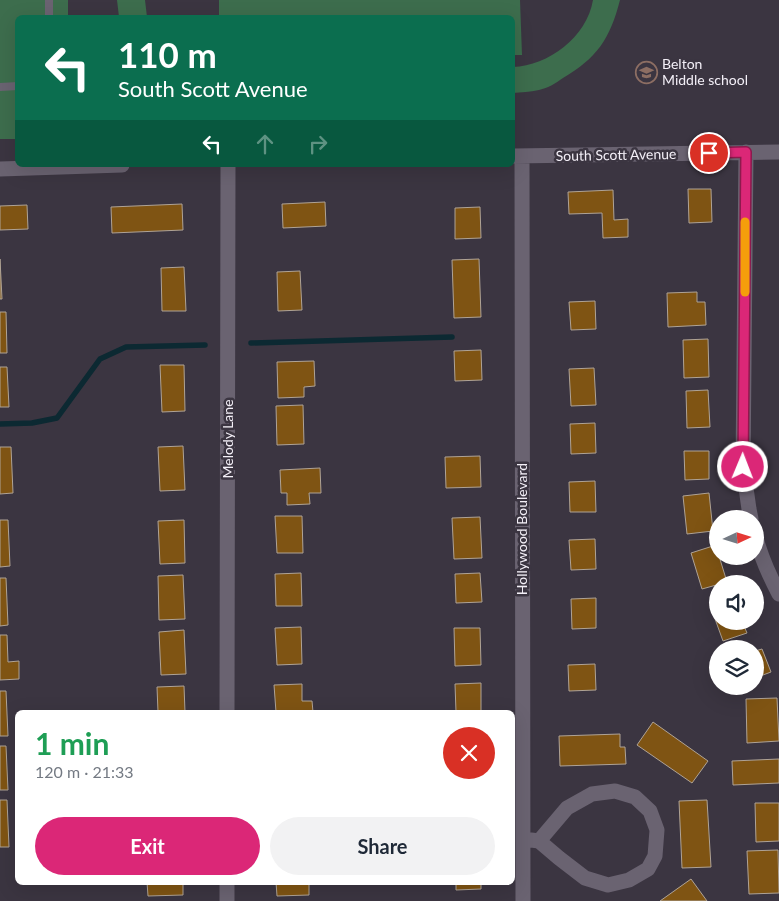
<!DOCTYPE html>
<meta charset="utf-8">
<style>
body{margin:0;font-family:Lato,sans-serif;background:#f2f2f3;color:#1f2937;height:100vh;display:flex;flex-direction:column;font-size:19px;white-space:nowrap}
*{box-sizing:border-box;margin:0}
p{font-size:16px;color:#747a83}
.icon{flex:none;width:28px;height:28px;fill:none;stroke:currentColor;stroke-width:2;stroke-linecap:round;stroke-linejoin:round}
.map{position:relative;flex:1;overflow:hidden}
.drawer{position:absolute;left:15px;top:710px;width:500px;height:175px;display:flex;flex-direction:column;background:#fff;border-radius:8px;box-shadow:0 5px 20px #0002}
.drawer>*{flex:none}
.hud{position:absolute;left:15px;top:15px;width:500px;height:152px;border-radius:8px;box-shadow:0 5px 20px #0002;background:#0b6e4f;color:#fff;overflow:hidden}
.needle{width:32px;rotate:86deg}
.tools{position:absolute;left:709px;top:510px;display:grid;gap:10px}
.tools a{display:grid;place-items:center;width:55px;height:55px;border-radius:50%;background:#fff;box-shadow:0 5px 20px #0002;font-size:25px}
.pin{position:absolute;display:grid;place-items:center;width:42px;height:42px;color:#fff;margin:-21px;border:2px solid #fff;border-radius:50%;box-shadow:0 1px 5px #0007}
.me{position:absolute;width:55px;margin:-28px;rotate:1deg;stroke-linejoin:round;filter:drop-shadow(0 0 4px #0008)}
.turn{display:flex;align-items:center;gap:18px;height:105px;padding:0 20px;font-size:22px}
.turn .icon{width:65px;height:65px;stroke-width:2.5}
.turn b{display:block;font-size:35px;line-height:42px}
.lanes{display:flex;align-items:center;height:48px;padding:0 20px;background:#0003;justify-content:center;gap:25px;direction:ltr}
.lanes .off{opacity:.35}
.round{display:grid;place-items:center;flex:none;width:52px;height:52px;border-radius:26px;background:#f2f2f3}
.summary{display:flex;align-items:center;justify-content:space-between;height:85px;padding:0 20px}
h1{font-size:30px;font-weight:700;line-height:38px;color:#1e9e55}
.action{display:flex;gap:10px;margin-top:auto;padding:10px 20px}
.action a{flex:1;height:58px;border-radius:30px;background:#db2777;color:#fff;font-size:20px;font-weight:700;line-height:58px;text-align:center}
.action a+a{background:#f2f2f3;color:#1f2937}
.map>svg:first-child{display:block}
</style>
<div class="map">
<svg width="779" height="901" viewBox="0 0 779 901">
<rect width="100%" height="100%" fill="#3b3541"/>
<path fill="#3d6d4d" d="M0 0H68V17L18 18 17 139H0Z
M117 0H145L147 17H119Z
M219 0H520L522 55H513L512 18 219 17Z
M593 0H620C610 39 597 58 563 78 556 83 548 88 539 90 530 92 521 92 513 93V67C548 66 587 37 593 0Z"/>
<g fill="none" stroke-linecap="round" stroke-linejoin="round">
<path stroke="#0c2932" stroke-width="5.5" d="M251 343 452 337
M0 424 32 423 57 418 100 359 126 347 205 345"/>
</g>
<path fill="#7f5413" stroke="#afa396" d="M688 189H711L712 222 689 223Z
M613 190 614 220 628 219V237L603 238 602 213 569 214 568 192Z
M325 202 326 226 283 228 282 204Z
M182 204 183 230 112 233 111 207Z
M27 205 28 229 0 230V206Z
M480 207 481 238 455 239V208Z
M0 259 2 299H0Z
M479 259 481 317 454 318 452 260Z
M184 267 186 311H162L161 268Z
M300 271 302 310 278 311 277 272Z
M697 292V302H705L706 325 668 327 667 293Z
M595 301 596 329 571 330 569 302Z
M0 312H6L7 353H0Z
M708 339 709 377 684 378 683 340Z
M481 350 482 380 455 381 454 351Z
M314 361 315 386 304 387V397L278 398 277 362Z
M160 365H184L185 411 162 412Z
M0 367H7L9 407H0Z
M594 368 596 405 571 406 569 369Z
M708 390 710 427 687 428 686 391Z
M303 405 304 444 277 445 276 406Z
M595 423 596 453 571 454 570 424Z
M183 446 185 490 160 491 158 447Z
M0 447H11L13 493 0 494Z
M684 451H709V479L685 480Z
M480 456 481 487 446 488 445 457Z
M320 468 321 493H309L310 504 287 505V493H281L280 470Z
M595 481 596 512H570L569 482Z
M709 493 713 531 687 534 683 496Z
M275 516H302L303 553H277Z
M480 517 482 558 454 559 452 518Z
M0 520H8L10 566 0 567Z
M184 520 185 563 160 564 158 521Z
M595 539 596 569 571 570 569 540Z
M716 545 718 556H719L727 582 702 589 691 553Z
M301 573 302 606H276L275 574Z
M480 573 482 602 456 603 455 574Z
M183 575 185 619 159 620 158 576Z
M0 578H6L8 625 0 626Z
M596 598V628L572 629 571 599Z
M718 603V621H742L747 633 723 641 710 605Z
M301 627 302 664 277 665 275 628Z
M454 628H480L481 665 455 666Z
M184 630 186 674 161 675 159 632Z
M0 635H7L8 662 19 661V679L0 680Z
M762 649 771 672 755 678V651Z
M595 664 596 690 569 691 568 665Z
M481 683V712H456L455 684Z
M302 684V701H312L313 712H276L274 685Z
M184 686 185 712H158L157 687Z
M0 691H6L8 736H0Z
M777 698 779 741 747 743 746 699Z
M653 722 708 761 692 783 637 745Z
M620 734V747H625L626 764 560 766 559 736Z
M0 746H6L8 790H0Z
M779 759V783L733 785 732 761Z
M0 800H7L9 847H0Z
M707 800 711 867 682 868 679 801Z
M755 803H779V841L756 842Z
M778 850 779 893 749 894 747 851Z
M691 879 707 901H660Z
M147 882H183V895L148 896Z
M276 882H309V895L277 896Z
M456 882H481V889L456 890Z"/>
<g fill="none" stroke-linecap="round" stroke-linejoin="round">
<path stroke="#6a6371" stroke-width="8" d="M49 0V18
M0 87 18 86"/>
<path stroke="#6a6371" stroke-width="15" d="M746 152 743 467 749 509 751 519
M514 156 779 152
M522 156 523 901
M0 169 122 165
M755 534C760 555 769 575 779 594
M227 712 228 165
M523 839 539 841 559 858 585 878 608 885 629 880 648 869 655 856 657 830 650 811 635 797 615 791 592 794 567 808 539 841
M227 901V882"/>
</g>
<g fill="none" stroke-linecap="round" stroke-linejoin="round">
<defs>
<path id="route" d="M709 153 746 152 743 467"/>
</defs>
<use href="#route" stroke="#8e194d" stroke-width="12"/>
<use href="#route" stroke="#db2777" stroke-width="9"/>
<path stroke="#f59e0b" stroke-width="9" d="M745 292V222"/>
</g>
<defs>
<symbol id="school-ring" viewBox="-11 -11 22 22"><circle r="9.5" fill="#3b3541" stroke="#8d6e63" stroke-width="1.5"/><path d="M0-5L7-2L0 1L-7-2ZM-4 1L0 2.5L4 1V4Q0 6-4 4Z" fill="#8d6e63"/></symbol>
</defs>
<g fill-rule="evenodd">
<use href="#school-ring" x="634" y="60" width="25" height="25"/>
</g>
<g text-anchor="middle" stroke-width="5" stroke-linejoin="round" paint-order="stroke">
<g font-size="14" fill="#f3eff7" stroke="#3b3541" text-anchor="start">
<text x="662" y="69">Belton<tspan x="662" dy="16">Middle school</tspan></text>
</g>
<g font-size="14" fill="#f3eff7" stroke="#3b3541">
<text transform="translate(616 155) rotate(-1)" y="5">South Scott Avenue</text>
<text transform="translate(228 439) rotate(-90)" y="5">Melody Lane</text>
<text transform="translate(522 529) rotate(-90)" y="5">Hollywood Boulevard</text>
</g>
</g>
</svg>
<div class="tools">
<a><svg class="needle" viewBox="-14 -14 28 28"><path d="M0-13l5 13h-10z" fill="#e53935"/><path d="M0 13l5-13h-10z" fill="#747a83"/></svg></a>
<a><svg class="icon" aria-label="sound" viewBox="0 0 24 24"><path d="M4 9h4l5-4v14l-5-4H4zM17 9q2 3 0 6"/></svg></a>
<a><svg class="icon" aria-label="layers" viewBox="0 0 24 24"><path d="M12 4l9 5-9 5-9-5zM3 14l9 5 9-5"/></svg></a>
</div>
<div class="pin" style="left:709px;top:153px;background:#d93025"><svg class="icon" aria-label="arrive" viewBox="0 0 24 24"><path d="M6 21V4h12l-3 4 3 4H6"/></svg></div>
<svg class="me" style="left:743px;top:467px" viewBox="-20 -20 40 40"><circle r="17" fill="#db2777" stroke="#fff" stroke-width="3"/><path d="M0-11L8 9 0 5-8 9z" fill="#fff"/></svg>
<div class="hud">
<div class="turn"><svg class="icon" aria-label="left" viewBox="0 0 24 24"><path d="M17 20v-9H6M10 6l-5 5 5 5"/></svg><div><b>110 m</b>South Scott Avenue</div></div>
<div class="lanes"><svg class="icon" aria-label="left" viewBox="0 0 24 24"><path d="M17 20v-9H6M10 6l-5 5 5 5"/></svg><svg class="icon off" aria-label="ahead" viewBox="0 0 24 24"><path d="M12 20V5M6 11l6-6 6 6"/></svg><svg class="icon off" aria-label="right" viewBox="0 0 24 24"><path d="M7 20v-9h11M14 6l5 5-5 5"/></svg></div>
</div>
<section class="drawer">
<div class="summary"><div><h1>1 min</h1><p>120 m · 21:33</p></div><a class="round" style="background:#d93025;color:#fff"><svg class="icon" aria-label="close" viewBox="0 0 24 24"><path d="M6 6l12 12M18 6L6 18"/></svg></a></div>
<div class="action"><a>Exit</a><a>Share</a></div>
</section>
</div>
